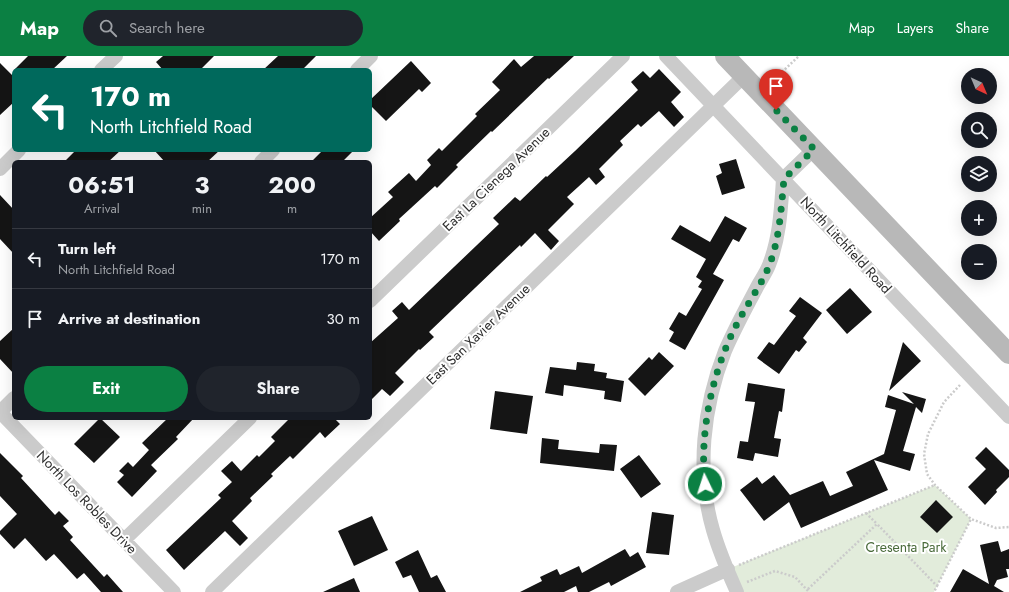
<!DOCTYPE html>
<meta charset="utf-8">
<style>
body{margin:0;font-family:Jost,sans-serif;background:#20242c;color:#f1f3f6;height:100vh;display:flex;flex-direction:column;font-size:15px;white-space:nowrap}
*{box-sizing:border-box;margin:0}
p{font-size:13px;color:#9ea1a6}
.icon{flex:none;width:22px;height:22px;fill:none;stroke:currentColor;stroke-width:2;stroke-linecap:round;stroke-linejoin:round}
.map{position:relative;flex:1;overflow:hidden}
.drawer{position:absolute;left:12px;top:104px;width:360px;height:260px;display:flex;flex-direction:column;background:#171b24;border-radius:6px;box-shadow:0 4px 16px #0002}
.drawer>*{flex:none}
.top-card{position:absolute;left:12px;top:12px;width:360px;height:84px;border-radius:6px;box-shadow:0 4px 16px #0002;background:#00695c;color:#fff;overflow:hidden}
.needle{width:26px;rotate:136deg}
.controls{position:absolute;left:961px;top:12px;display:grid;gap:8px}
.controls a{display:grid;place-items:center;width:36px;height:36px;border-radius:50%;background:#171b24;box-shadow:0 4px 16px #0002;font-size:20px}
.pin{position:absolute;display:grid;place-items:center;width:34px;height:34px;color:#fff;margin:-41px -17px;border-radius:50% 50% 50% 0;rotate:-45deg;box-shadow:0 0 4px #0007}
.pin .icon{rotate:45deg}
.me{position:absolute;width:44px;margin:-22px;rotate:356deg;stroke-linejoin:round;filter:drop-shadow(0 0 3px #0008)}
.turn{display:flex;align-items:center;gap:14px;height:84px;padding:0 12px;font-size:18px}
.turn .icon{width:52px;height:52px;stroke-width:2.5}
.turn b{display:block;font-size:28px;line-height:34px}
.eta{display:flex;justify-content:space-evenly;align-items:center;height:68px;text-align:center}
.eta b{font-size:24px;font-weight:700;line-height:28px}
.button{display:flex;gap:8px;margin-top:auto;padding:8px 12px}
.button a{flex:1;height:46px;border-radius:24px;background:#0b8043;color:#fff;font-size:16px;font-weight:700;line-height:46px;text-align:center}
.button a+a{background:#20242c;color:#f1f3f6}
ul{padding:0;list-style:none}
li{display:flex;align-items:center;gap:12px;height:60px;padding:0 12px;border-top:1px solid #363941}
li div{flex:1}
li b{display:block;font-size:15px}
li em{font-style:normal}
header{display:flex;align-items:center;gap:24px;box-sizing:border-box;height:56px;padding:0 20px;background:#0b8043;color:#fff}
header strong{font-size:19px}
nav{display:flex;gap:22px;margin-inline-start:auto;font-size:14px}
.search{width:280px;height:36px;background:#20242c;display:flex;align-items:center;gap:10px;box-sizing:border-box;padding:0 14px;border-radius:22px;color:#9ea1a6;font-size:15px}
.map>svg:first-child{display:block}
</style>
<header>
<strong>Map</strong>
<div class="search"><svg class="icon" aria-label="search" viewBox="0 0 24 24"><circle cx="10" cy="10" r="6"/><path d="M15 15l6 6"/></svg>Search here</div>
<nav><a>Map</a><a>Layers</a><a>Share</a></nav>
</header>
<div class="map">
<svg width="1009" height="536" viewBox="0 0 1009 536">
<rect width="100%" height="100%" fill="#fff"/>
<path fill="#e2ecdb" d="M935 429 971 463 934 536H737L728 513Z"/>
<path fill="#151515" d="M28 0H67L52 14H14Z
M163 0H214L200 14H163L156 6Z
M278 0H316L302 14H263Z
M534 0H574L549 23 548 22 492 76 491 75 456 109 458 111 437 132 435 130 399 163 400 165 379 185 370 175V162L393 141 388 136 409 117 416 125 431 109 427 104 439 92 442 95 477 60 475 58 500 34 492 26 514 3 521 11Z
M411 5 431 27 422 36 419 33 386 65 370 49V44Z
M0 7 14 21V46L0 59Z
M659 13 681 36 671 46 684 61 674 71 659 55 641 71 638 68 620 85 623 89 599 113 605 121 596 129 589 121 567 141 574 148 548 174 559 185 551 194 535 177 521 191 520 189 429 276 434 281 420 294 419 293 395 317 404 326 390 340 382 333 370 345V287L398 262 392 255 402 246 409 254 499 168 493 162 515 141 520 145 546 120 547 121 575 95 638 34 631 26 643 15 650 22Z
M76 94H121L108 106H64Z
M154 94H220L207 106H165Z
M323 94H354L342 106H311Z
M736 103 745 132 722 139 716 120 722 117 719 108Z
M0 139 14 154V198L0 183Z
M725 160 747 172 739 186 733 183 713 218 724 224 685 294 669 285 674 276 669 273 679 256 686 260 702 233 698 231 702 225 696 221 706 203 671 183 680 169 710 186Z
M850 232 872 256 847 278 826 254Z
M800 241 822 257 803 282 807 286 799 296 796 294 779 318 757 302 769 286 774 289 796 260 789 255Z
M14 272V318L0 303V285Z
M903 286 921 305 889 335Z
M659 296 674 310 645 340 628 323 649 301 652 304Z
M577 306 595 308 594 315 607 317 606 322 624 325 621 346 604 343 605 335 564 329 563 340 545 337 550 311 576 314Z
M748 327 785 333 782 356 779 355 774 382 781 383 778 401 755 397 753 405 737 402 740 385 748 386 755 346 745 345Z
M495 335 533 340 527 378 490 373Z
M902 336 926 343 922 357 916 351 903 395 915 398 910 415 874 404 888 434 801 472 789 446 764 465 740 434 757 421 762 428 774 419 790 439 823 425 830 440 853 430 846 416 884 398 896 354 885 351 888 339 914 348Z
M100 362 120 381 94 407 74 388Z
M168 362H194L176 381 178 383 151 409 157 415 132 441 117 426 124 419 119 415 128 406 133 411 149 394 142 387Z
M290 362H334L340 368 325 382 320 376 293 403 290 400 271 418 273 420 250 442 252 445 232 465 248 482 240 490 225 475 184 514 166 494 221 442 218 439 232 426 221 415 232 405 241 415 257 399 259 401 275 385 271 381Z
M542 382 559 384 558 393 599 397 600 388 617 389 614 415 540 407Z
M986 391 1009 414V421L996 434 997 436 985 449 968 431 986 413 975 402Z
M0 397 23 420 21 422 55 459 59 455 69 465 63 470 73 481 70 484 104 521 107 518 123 536H101L84 517 77 523 54 498 46 505 25 482 14 493 0 478V475L17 458 0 440Z
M639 399 661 428 641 442 620 413Z
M936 444 953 461 937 477 920 461Z
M652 456 674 459 669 499 646 497Z
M372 460 388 494 354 510 338 475Z
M998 485 1001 496 1009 493V513H1006L1008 521 997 524 994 530 1004 536H950L963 513 989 528 980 489Z
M625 493 630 501 638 496 646 511 611 530 609 526 589 536H578L576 530 564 536H520L542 525 540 521 557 513 560 519 579 510 582 517Z
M418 494 431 522 437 519 446 536H419L411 519 403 522 395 506Z
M354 522 360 536H323Z"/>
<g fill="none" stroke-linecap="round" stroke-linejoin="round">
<path stroke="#cbcbcb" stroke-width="2.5" stroke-dasharray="2 2" stroke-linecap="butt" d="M782 16 799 0
M960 329 944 346 928 378 924 398 927 418 935 429 971 463 996 472 1009 471
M866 457 877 468
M739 509 935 429
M747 526 775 515 795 521 809 536
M937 530 971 463
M808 533 877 468 937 530 934 536"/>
<path stroke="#cbcbcb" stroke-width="14" d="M666 0 1009 361
M101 14 116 0
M357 14 371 0
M261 106 273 94
M0 113 19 94
M370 245 623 0
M0 356 174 536
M0 356 14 342
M124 484 250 362
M212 536 744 20
M677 536 728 513
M737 536C728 516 719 495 713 474 696 416 703 351 725 295 734 274 745 254 756 233 760 225 766 217 769 209 780 181 781 152 783 123L814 93"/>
<path stroke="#b8b8b8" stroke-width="20" d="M725 0 1009 298"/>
</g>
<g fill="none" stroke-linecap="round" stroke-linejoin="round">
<path stroke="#0b8043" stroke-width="7" stroke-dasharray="0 12.6" d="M705 428C699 376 713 312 738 266 748 247 761 229 769 210 780 182 781 152 784 123L814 93 776 54"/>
</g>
<g text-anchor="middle" stroke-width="4" stroke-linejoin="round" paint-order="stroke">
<g font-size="14" fill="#2e2e2e" stroke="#fff">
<text transform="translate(496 123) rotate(-44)" y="5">East La Cienega Avenue</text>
<text transform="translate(846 189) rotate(47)" y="5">North Litchfield Road</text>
<text transform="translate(478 278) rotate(-44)" y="5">East San Xavier Avenue</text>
<text transform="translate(87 446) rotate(46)" y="5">North Los Robles Drive</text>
</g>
<g font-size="14" fill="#4a6b3b" stroke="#fff">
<text x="906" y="496">Cresenta Park</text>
</g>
</g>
</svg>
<div class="controls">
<a><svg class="needle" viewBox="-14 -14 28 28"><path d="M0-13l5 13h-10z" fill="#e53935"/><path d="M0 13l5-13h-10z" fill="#9ea1a6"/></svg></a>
<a><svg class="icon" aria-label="search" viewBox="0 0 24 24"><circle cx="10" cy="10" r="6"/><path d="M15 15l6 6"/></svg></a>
<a><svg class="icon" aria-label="layers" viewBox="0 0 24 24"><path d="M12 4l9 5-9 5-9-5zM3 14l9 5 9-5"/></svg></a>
<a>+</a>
<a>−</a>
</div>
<div class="pin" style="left:776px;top:54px;background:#d93025"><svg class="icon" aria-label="arrive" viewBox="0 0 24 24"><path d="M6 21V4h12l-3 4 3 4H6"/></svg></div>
<svg class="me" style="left:705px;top:428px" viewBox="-20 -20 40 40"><circle r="17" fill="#0b8043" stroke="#fff" stroke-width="3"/><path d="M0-11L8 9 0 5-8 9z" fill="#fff"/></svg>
<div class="top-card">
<div class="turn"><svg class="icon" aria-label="left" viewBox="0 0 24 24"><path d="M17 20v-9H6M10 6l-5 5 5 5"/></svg><div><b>170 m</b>North Litchfield Road</div></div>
</div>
<section class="drawer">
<div class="eta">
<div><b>06:51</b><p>Arrival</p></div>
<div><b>3</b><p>min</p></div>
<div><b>200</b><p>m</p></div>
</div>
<ul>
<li><svg class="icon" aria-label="left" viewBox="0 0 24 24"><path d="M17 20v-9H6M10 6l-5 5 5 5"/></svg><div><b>Turn left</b><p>North Litchfield Road</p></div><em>170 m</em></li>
<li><svg class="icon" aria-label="arrive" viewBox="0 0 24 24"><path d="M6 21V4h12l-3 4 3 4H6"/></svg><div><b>Arrive at destination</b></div><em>30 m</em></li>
</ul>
<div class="button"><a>Exit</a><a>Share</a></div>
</section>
</div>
